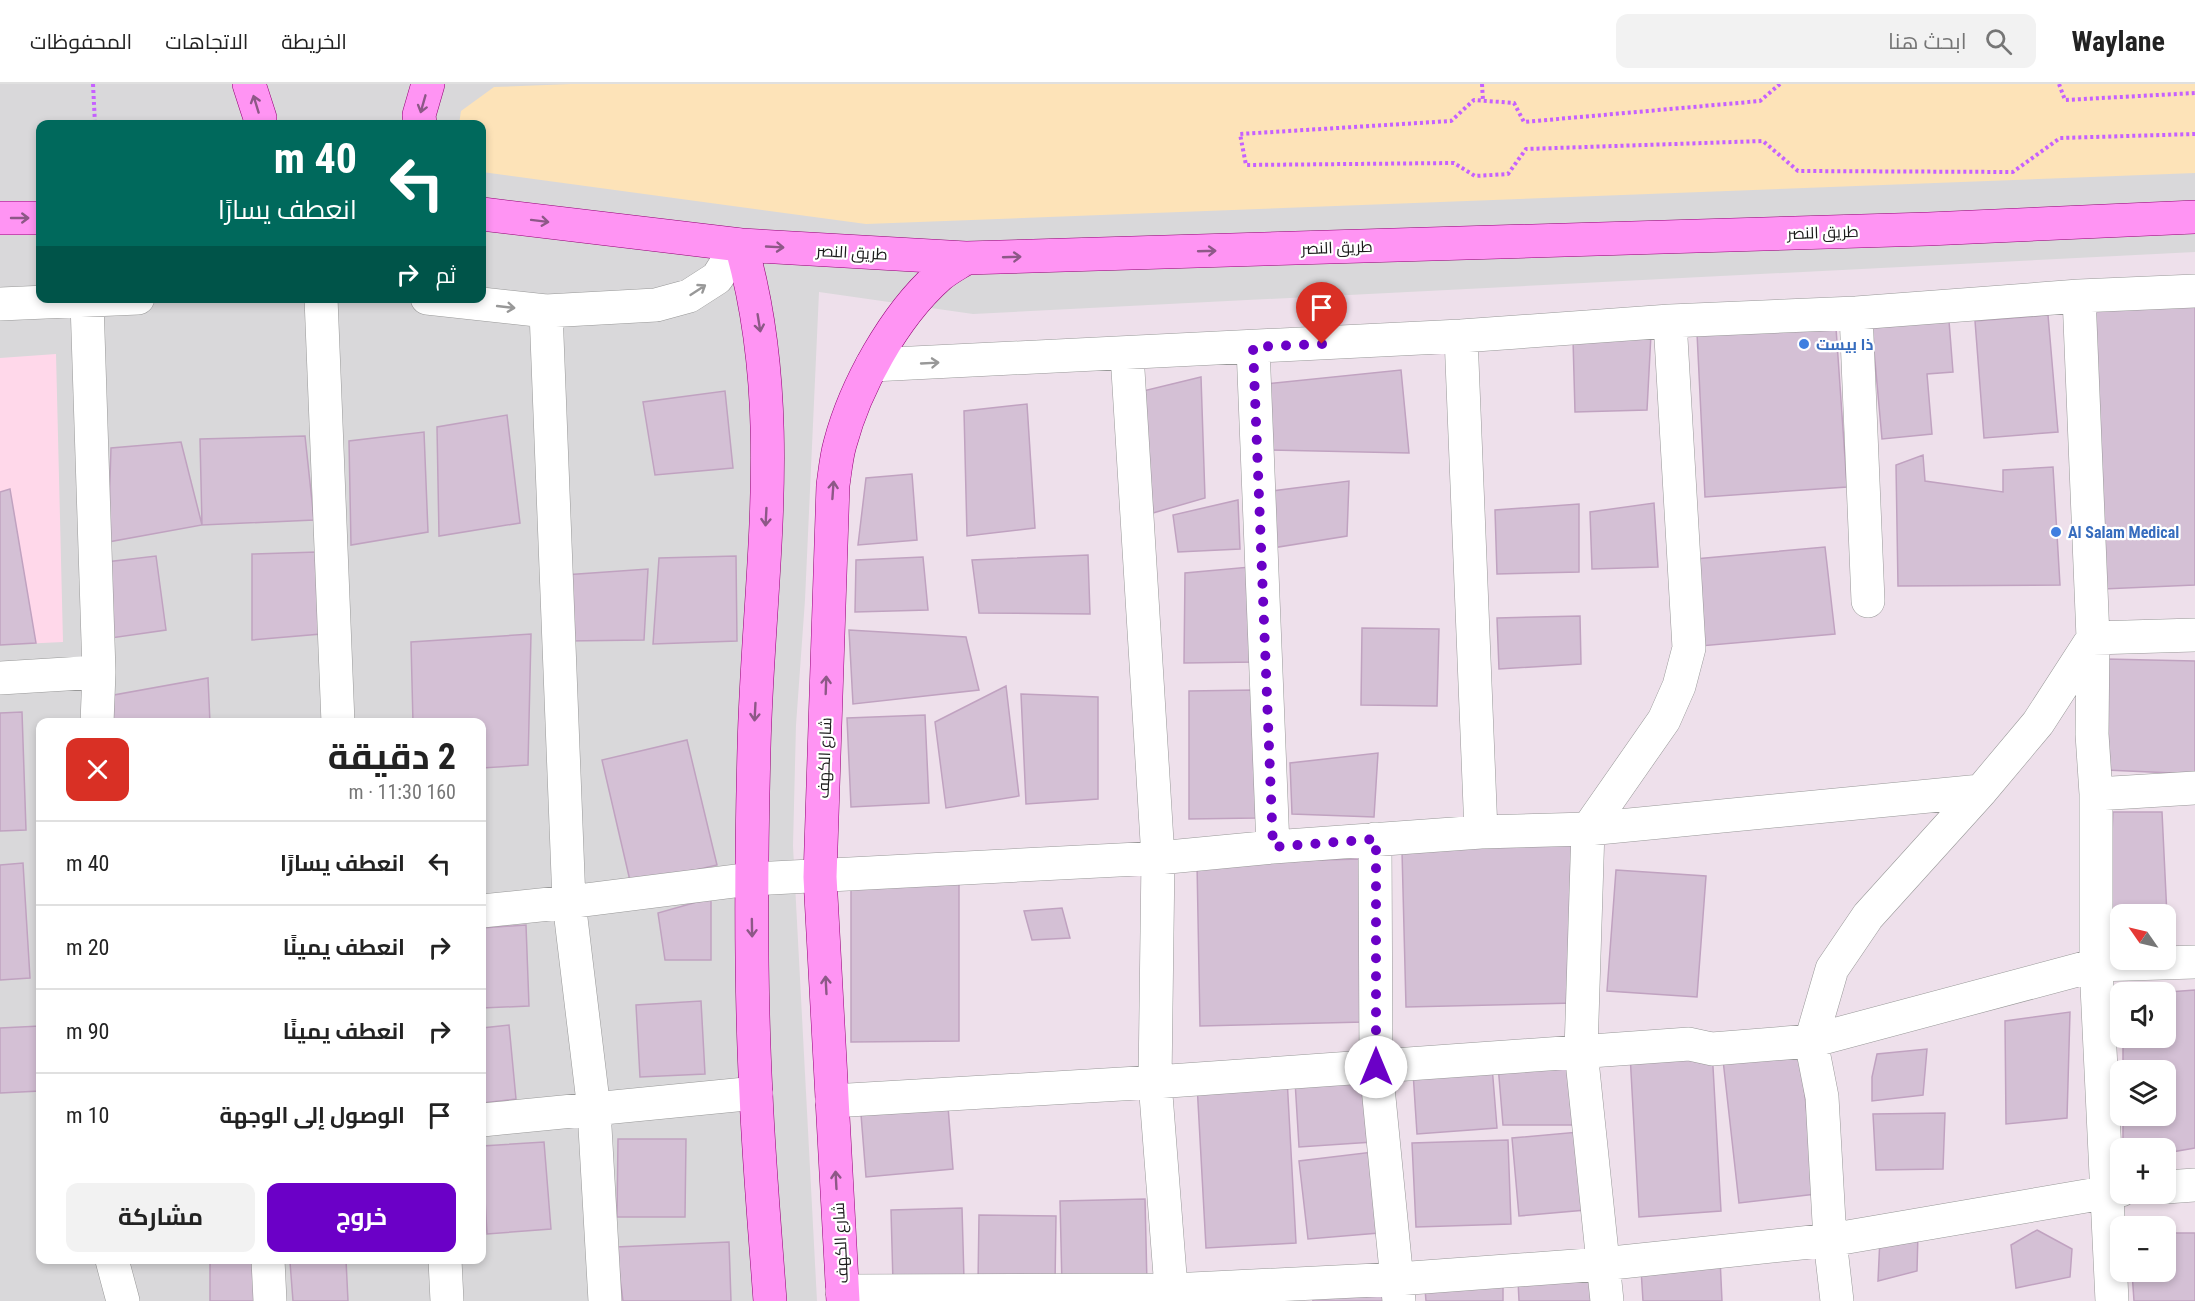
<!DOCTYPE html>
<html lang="ar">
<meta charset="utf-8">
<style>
body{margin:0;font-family:"Roboto Condensed",Cairo,sans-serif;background:#f2f2f2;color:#222;direction:rtl;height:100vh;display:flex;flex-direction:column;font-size:22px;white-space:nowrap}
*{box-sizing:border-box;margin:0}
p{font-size:20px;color:#767676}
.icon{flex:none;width:33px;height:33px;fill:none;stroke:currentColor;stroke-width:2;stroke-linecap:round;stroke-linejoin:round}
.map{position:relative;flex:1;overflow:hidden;direction:ltr}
.details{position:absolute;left:36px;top:634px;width:450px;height:546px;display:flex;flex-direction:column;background:#fff;border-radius:12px;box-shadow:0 3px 9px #0003;direction:rtl}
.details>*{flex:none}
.top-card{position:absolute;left:36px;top:36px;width:450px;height:183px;border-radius:12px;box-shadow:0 3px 9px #0003;direction:rtl;background:#00695c;color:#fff;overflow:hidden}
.needle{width:39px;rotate:304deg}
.fabs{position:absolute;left:2110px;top:820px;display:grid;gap:12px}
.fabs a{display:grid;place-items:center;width:66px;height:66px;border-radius:12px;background:#fff;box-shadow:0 3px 9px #0003;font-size:30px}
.pin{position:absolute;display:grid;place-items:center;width:51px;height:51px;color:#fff;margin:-62px -26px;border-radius:50% 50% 50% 0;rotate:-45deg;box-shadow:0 0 6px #0007}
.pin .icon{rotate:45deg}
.me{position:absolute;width:66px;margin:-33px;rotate:0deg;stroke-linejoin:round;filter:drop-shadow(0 0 4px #0008)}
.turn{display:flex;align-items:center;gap:21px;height:126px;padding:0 30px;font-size:27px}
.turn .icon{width:78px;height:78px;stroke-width:2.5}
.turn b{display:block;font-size:42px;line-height:51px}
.then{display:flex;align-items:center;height:57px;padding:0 30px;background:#0003;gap:12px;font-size:22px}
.round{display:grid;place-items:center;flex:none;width:63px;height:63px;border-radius:12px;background:#f2f2f2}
.head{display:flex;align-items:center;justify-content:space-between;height:102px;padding:0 30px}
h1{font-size:36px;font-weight:700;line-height:45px}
.cta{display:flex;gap:12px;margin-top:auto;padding:12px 30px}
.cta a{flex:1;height:69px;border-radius:12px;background:#6b00c7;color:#fff;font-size:24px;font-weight:700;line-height:69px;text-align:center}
.cta a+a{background:#f2f2f2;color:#222}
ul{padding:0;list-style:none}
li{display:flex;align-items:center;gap:18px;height:84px;padding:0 30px;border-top:2px solid #e0e0e0}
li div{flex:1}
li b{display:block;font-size:22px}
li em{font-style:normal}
header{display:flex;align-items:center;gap:36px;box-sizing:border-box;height:84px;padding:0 30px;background:#fff;border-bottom:2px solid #e0e0e0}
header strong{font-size:28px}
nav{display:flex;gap:33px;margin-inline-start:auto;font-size:21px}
.search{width:420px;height:54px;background:#f2f2f2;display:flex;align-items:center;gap:15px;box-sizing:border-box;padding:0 21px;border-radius:12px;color:#767676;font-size:22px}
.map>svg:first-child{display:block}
</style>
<header>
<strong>Waylane</strong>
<div class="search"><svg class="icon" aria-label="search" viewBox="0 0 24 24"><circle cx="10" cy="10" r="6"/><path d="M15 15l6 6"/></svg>ابحث هنا</div>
<nav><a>الخريطة</a><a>الاتجاهات</a><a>المحفوظات</a></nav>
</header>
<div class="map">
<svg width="2195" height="1217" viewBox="0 0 2195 1217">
<rect width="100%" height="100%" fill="#eee0eb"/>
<path fill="#d9d8da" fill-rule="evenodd" d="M0 0H2195V168L973 230 819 208 805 516 796 641 793 762 817 1217H0ZM40 40H482V214H40ZM40 639H482V1176H40Z"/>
<path fill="#ffd8ea" d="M56 270 63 558 0 561V274Z"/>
<path fill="#fde3b8" d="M571 0H2195V89L866 140 482 88V40H459L461 27 494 3Z"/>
<path fill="#d4c0d5" stroke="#c0a2c0" stroke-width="1.5" d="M2195 213V501L2103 505 2091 218Z
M2048 231 2058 348 1984 354 1975 237Z
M1949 237 1953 288 1927 290 1932 350 1882 355 1872 244Z
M1836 244 1847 403 1705 413 1697 249Z
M1651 250 1647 326 1575 328 1573 255Z
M1401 286 1409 369 1269 366 1266 300Z
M1201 293 1205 414 1153 429 1143 307Z
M725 307 733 384 655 391 643 318Z
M1027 320 1035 444 967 452 964 327Z
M507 331 520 439 439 452 437 343Z
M424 348 428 448 351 461 349 357Z
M305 352 314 436 202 441 200 355Z
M181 358 202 441 108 458 111 364Z
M1923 371 1925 397 2003 408V386L2053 383 2060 501 1898 502 1896 381Z
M912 390 917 456 858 461 866 394Z
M1349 397 1347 452 1272 464V407Z
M10 405 36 559 0 561V408Z
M1238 416 1240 465 1178 468 1173 431Z
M1654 419 1658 483 1592 485 1590 428Z
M1579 420V488L1497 490 1495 426Z
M1825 463 1835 550 1700 562 1695 475Z
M317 468 321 550 252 556V470Z
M1088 471 1090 530 979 529 972 476Z
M156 472 166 546 111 554 106 478Z
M736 472 737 557 653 560 659 474Z
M923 473 928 526 855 528 856 476Z
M1250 483 1255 578 1184 579 1185 489Z
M648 485 644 556 566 557 564 491Z
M1580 532 1581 580 1499 585 1497 534Z
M1362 544 1439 545 1437 622 1361 621Z
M849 546 966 553 979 606 853 620Z
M531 550 528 681 482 684V639H413L411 558Z
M2106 575 2195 577V690L2106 686Z
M208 594 210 639H113L114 611Z
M1006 602 1019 712 946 724 935 638Z
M1255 606 1256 734 1189 735V607Z
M1021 610 1098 613V715L1026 720Z
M22 628 26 746 0 747V629Z
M925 631 929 719 851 723 847 634Z
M687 656 717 781 631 801 602 676Z
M1378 669 1374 733 1292 730 1290 679Z
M2113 728H2162L2167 832 2121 831V836L2108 837Z
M1581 755 1574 919 1406 923 1402 767Z
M1361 775 1364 938 1200 942 1197 779Z
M23 779 30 894 0 896V781Z
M1616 786 1706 792 1697 913 1607 907Z
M959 793V957L851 958V794Z
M711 814V876H665L658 829Z
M1062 824 1070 854 1032 856 1024 827Z
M526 841 529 922 482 924V844Z
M2195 906V1064L2166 1069V1065H2123V1032H2166V987H2123V954H2166V909H2155Z
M701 917 705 990 640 993 636 921Z
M2070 928 2067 1034 2006 1040 2005 937Z
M509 941 516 1015 482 1019V944Z
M40 942V1007L0 1009V944Z
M1712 965 1721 1127 1639 1133 1630 970Z
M1927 965 1923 1011 1872 1017V993L1877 970Z
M1800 968 1816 1110 1739 1119 1723 976Z
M1574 975 1581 1041H1503L1498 981Z
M1492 982 1497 1044 1417 1050 1413 988Z
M1369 992 1373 1058 1299 1063 1295 997Z
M1287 994 1296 1159 1206 1164 1197 1000Z
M947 1010 953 1085 866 1093 860 1018Z
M1945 1029 1943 1085 1876 1086 1873 1030Z
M1579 1048 1586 1126 1519 1132 1512 1054Z
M618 1055H686L685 1133H617Z
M1508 1056 1511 1140 1416 1143 1412 1059Z
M544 1058 551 1145 487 1150 482 1062Z
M1373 1068 1379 1149 1308 1155 1299 1077Z
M1145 1115 1147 1200 1062 1202 1060 1117Z
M962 1124 964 1196 893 1199 891 1126Z
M979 1131 1056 1132 1055 1201 978 1200Z
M2037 1146 2072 1165 2070 1193 2016 1204 2011 1161Z
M1918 1148 1917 1187 1878 1197 1880 1154Z
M2166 1149H2195V1217H2134L2132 1188H2166Z
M729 1158 731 1217H623L616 1163Z
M1720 1174 1722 1217H1643L1641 1185Z
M210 1176H266L265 1217H210Z
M321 1176H346L348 1217H293L290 1178Z
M1594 1191 1595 1217H1519L1518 1196Z
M1389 1196 1390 1217H1313L1311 1204Z
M1503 1202V1217H1426L1425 1205Z"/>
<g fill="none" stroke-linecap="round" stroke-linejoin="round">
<defs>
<path id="minor" d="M321 214 338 639
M427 214 546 227 656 221 689 212 717 194 738 161
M87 218 99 588 97 639
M0 220 138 214
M546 227 569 818 594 1026 605 1217
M1856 229 1868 517
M1461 252 1481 748
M1253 263 1273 763
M1127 270 1158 774 1155 998 1172 1217
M872 281 1461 252 1670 237 1856 229 2079 212 2195 207
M0 594 99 588
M2096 710 2195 704
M1375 755 1376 983 1399 1217
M482 827 569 818 751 795 1158 774 1273 763 1481 748 1588 745 1981 707
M832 1017 1155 998 1689 960 1712 965 1811 957 2096 881 2195 878
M482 1036 756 1009
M2166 1103 2195 1101
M112 1176 123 1217
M268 1176 270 1217
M445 1176 447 1217
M842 1207 1171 1206 1397 1195 1602 1180 1830 1156 2121 1106
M1607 1217 1581 967 1588 745 1664 636 1679 602 1689 564 1670 237
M1837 1217 1830 1156 1822 1013 1811 957 1832 885 1868 832 1981 707 2038 639 2093 554 2079 212
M2112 1217 2096 881V710L2092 650 2093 554 2195 551"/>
<path id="major" d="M249 0 260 34V40
M420 40 419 31 428 0
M482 130 741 161 966 174 1928 145 2195 133
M0 134H40
M741 161C789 329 758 494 754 664 751 779 750 895 756 1010 759 1079 765 1148 770 1217
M843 1217 820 793 833 401C835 388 836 374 840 360 855 303 894 232 939 192 947 185 957 180 966 174"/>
</defs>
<use href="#minor" stroke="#989898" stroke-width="34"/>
<use href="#major" stroke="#930074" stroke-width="34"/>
<path stroke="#c660ff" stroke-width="4" stroke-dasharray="3 3" stroke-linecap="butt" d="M93 0 95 40
M1482 0 1483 17
M1780 0 1760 17 1524 38 1514 19 1474 16 1451 37 1240 50 1246 81 1454 79 1475 92 1508 90 1526 65 1763 57 1798 87 2013 88 2060 54 2195 50
M2059 0 2065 16 2195 9"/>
<use href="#minor" stroke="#fff" stroke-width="33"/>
<use href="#major" stroke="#ff94f3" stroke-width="33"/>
</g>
<defs><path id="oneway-shaft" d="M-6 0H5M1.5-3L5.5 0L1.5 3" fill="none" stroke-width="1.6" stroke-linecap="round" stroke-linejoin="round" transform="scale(1.5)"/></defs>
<g stroke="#8d5887">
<use href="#oneway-shaft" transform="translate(256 20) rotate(-107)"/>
<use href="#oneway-shaft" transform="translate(423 20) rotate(106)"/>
<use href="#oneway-shaft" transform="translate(20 134)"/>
<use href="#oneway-shaft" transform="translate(540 137) rotate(7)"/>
<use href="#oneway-shaft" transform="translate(775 163) rotate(3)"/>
<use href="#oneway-shaft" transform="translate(1207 167) rotate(-2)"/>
<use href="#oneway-shaft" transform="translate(1012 173) rotate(-2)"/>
<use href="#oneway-shaft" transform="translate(759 239) rotate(81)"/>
<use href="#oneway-shaft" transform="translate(833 406) rotate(-86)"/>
<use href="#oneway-shaft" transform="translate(766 433) rotate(93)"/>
<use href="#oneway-shaft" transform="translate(826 601) rotate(-88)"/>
<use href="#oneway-shaft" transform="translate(755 628) rotate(93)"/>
<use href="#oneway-shaft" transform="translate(752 844) rotate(89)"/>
<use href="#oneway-shaft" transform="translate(826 901) rotate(-93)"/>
<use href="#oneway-shaft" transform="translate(836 1096) rotate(-93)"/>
</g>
<g stroke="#989898">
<use href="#oneway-shaft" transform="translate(698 206) rotate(-33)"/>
<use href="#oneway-shaft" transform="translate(506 223) rotate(6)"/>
<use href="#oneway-shaft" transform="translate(930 279) rotate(-3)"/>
</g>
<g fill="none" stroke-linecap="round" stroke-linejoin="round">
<path stroke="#6b00c7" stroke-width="10" stroke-dasharray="0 18" d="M1322 260 1253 263 1273 763 1376 755V983"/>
</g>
<g fill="#3f7fe0" stroke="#fff" stroke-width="2">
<circle cx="1804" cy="260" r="6"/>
<circle cx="2056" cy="448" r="6"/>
</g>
<g text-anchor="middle" stroke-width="4.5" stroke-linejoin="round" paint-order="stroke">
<g font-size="16" fill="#1b1b1b" stroke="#fff">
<text transform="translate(1823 148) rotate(-2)" y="6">طريق النصر</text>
<text transform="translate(1337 163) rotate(-2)" y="6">طريق النصر</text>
<text transform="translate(852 168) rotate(3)" y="6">طريق النصر</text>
<text transform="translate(824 674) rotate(-88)" y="6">شارع الكهف</text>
<text transform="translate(840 1159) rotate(-93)" y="6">شارع الكهف</text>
</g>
<g font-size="16" font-weight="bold" fill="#366cbe" stroke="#fff" text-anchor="start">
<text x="1816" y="266">ذا بيست</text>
<text x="2068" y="454">Al Salam Medical</text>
</g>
</g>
</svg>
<div class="fabs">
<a><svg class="needle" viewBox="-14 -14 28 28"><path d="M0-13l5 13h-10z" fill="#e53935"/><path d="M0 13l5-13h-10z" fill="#767676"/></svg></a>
<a><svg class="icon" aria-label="sound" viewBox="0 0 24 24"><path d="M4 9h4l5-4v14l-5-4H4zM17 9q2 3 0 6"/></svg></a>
<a><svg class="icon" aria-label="layers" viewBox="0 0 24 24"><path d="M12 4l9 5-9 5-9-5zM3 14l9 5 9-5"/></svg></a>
<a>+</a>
<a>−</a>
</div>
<div class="pin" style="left:1322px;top:260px;background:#d93025"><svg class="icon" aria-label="arrive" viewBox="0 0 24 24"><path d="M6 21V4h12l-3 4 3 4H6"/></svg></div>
<svg class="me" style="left:1376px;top:983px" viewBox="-20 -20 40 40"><circle r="19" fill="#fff"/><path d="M0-13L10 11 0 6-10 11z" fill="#6b00c7"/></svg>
<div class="top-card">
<div class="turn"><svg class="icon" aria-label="left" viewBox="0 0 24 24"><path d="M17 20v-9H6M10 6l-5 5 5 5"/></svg><div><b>40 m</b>انعطف يسارًا</div></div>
<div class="then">ثم<svg class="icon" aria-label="right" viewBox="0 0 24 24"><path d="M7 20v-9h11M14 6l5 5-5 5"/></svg></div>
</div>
<section class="details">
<div class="head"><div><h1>2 دقيقة</h1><p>160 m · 11:30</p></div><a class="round" style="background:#d93025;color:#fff"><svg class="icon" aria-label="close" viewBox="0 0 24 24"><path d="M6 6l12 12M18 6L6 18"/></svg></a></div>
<ul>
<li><svg class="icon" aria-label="left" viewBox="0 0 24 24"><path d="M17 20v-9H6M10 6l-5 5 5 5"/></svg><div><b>انعطف يسارًا</b></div><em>40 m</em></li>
<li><svg class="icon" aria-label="right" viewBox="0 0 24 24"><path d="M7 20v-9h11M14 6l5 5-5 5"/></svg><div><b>انعطف يمينًا</b></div><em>20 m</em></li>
<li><svg class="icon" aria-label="right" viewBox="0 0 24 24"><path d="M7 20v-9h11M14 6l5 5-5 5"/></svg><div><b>انعطف يمينًا</b></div><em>90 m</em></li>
<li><svg class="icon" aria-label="arrive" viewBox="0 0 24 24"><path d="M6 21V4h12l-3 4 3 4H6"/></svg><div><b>الوصول إلى الوجهة</b></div><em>10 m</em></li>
</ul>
<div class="cta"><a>خروج</a><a>مشاركة</a></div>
</section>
</div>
